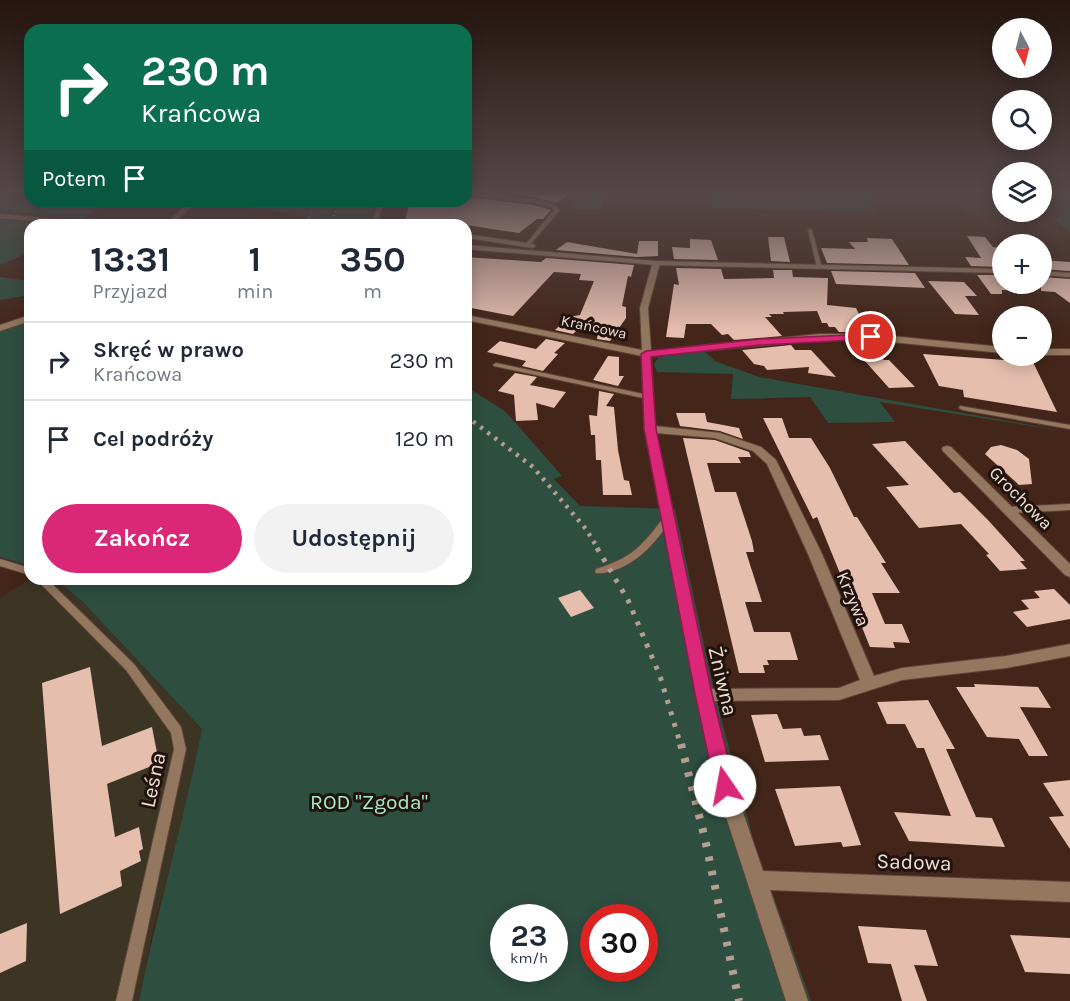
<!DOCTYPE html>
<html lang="pl">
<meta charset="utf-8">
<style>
body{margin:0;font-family:Karla,sans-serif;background:#f2f2f3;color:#1f2937;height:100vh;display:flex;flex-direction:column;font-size:22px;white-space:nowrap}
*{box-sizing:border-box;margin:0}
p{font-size:20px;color:#747a83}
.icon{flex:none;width:33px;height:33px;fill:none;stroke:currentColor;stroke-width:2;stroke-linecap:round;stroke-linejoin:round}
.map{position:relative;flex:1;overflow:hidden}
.side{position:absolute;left:24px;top:219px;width:448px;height:366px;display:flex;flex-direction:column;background:#fff;border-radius:18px;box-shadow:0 3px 15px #0003}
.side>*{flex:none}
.banner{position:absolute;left:24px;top:24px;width:448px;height:183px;border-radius:18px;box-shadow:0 3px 15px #0003;background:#0b6e4f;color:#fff;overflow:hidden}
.needle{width:39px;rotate:173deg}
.buttons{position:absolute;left:992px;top:18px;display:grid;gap:12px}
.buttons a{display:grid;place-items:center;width:60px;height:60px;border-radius:50%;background:#fff;box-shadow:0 3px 15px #0003;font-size:30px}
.speed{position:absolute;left:490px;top:904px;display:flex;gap:12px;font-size:30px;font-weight:700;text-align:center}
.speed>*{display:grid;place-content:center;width:78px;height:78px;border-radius:50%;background:#fff;box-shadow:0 3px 15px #0003;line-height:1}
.speed small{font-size:15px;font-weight:400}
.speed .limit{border:9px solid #d22;background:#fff;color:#111}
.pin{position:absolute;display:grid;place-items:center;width:51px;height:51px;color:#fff;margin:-26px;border:3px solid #fff;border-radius:50%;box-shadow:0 2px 6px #0007}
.me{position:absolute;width:66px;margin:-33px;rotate:348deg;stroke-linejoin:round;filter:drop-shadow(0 0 4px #0008)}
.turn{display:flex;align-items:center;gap:21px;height:126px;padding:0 18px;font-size:27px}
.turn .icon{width:78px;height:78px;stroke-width:2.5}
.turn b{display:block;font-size:42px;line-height:51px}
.then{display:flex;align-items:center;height:57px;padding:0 18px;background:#0003;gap:12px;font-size:22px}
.eta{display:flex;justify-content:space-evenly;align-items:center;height:102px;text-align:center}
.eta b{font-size:36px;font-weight:700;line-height:42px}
.action{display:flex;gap:12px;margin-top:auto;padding:12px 18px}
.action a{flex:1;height:69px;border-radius:36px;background:#db2777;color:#fff;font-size:24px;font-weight:700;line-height:69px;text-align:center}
.action a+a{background:#f2f2f3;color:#1f2937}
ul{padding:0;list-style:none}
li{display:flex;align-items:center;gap:18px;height:78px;padding:0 18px;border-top:2px solid #e0e1e3}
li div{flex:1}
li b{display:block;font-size:22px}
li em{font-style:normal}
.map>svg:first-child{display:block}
</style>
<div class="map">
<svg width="1070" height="1001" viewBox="0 0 1070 1001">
<rect width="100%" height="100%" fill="#432619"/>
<path fill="#3d3524" d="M945 191H1002V198H987L1007 218 968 215Z
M30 579H56L83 602 202 729 190 792 153 929 139 1001H0V598Z"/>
<path fill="#2e4e40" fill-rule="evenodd" d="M0 191H30V201H108L83 219 0 210Z
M579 191H606L600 209H576L571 206Z
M713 191H747L748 199 795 198V191H867L868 199 876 212 711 208Z
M1043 191H1070V233L1055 220 1066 212Z
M198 201H377L369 225H298L310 216Z
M0 219 68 225H30V252L0 265Z
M0 277 30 281V295L0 300Z
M30 321V566L0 557V332Z
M703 350 715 361 759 377 1070 432 880 402 895 422 828 423 810 397 731 399 733 374 657 372 654 364 659 357Z
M467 387 506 412 562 476 554 479 580 506 675 509 714 691 754 842 811 1001H139C157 910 184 821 202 729L83 602 56 579H466ZM504 918H555V969H504ZM594 918H645V969H594Z"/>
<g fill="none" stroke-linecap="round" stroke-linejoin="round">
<path stroke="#4c5e7a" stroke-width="3" d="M307 225 314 201"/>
</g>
<path fill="#e5beae" d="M522 191H544L569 194 556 203 535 197 515 194Z
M466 197 534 205 551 210 543 219H537L519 233 466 225H404L410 201H466Z
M967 236 985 237 993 247 1002 248V267L971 266 965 257 981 258Z
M768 237H784L790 262 771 261Z
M867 238 892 239 909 265 827 263 821 248 855 249 849 242H868Z
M690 239 711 240 718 260 674 259 672 247 690 248Z
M639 241H658V256L637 257 556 250 567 242 637 254Z
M466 257 541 262 546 258 634 265 631 277 628 276 622 306 626 307V318L610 341 597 339 599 325 592 333 577 330 573 334 555 330 569 317 580 315 594 281 579 280 581 274 554 272 513 316 466 307Z
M1041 260 1070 262V271L1041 269Z
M676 268 721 269 724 279 774 278 773 270H792L793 277 828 278 827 305 856 308 866 328H855L858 332H839L835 327H829L827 323H822L817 311 783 312 784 314H769L772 317H765L782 336 734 340 728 334 722 335 711 324H686L684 338 666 337 674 284 679 285Z
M831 271 915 273 925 288 836 284Z
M977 275H1002V284H1017L1023 291 1002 290V294H991Z
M1041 277 1070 279V303L1055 292 1041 291Z
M928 281 964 282 977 296H965L979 315 955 314Z
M546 339 565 343 554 353 558 354 543 371 522 366 526 361 487 352 500 341 536 349Z
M848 342H868L884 360H889L915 387 889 388Z
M791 345 795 350H811L836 377 808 373 809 367 767 370 764 366 754 364 742 350Z
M923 354 1033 362 1057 412 964 397 963 390 939 386Z
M608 356 619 357V376H624L618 386 593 380Z
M515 373 537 377 530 385 566 392 554 408 536 403 538 420 516 421 514 395 498 391Z
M599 391 614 394 606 406 614 407 618 450 624 480 629 481 632 495H603L601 460H596L595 435H591L589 415 597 416Z
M676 413H705L707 422 739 428 743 439 720 431 680 426Z
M763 418H782L789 438H811L830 468 854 517H857L886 563H881L900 593H872L885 624H902L910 643 893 642 895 648 870 647 817 517 813 519Z
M683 438 715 440 749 452 751 457H738L741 463H707L715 492H736L752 541 754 552H746L762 602H745L754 632H790L798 660H767L769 665H763L765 673H739Z
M905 441 954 493 960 492 988 520 1025 561H1020L1027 569 1000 571 986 555 989 554 961 524 919 528 886 487 909 485 872 444Z
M1001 445 1017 450 1029 459 1032 484 1019 485 985 454 991 447Z
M1054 589 1070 605V619L1027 627 1013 612 1029 609 1021 600 1040 598 1034 591Z
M580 590 594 608 571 617 558 598Z
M90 667 102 746 152 727 159 763 107 784 115 837 139 827 143 849 139 851 141 861 120 871 122 886 60 914 42 683Z
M974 684 1038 687 1051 708 1020 707 1048 756H1029L1019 739 987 737 956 687H975Z
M928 700 955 749H946L976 817 992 818 1005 847 909 841 894 812 951 816 924 748H917L905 724H887L877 702Z
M777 714 783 729 801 728 804 736 820 735 829 760 765 762 751 715Z
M1070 780V849L1049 817 1064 816 1043 783Z
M840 786 861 845 843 847 841 842 795 846 775 789Z
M27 923 26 961 0 973V934Z
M858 926 926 930 938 966 914 965 927 1001H902L891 964 868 963Z
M1010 935 1070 938V974L1025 972Z"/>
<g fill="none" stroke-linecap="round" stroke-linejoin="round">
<defs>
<path id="service" d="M810 229 812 230 822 268 817 267 808 230Z
M496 363 648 395 652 397 648 399 494 366 493 365Z
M960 406 1070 425V429L963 410 959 408Z
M1070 504V510L1009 513 1004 510 1009 507Z
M667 516 672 519C656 541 641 561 615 570 609 572 603 574 596 573L595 571 596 569C632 558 642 546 664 517Z
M0 559 30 568V575L0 566Z
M36 579H47L134 664 181 727 186 749 132 1001H116L174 749 171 733 126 670Z"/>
<path id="minor" d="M466 191 534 199 557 206 560 210 528 247 525 245 554 210 553 208 534 203 466 195Z
M190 201H197L172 225H165Z
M378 201H384L377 225H371Z
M653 261 660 263 648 308 651 351 819 334H871L1002 347V353L871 340H819L651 356 655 426 720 433 761 447 776 460 822 554 874 676 902 668 1006 656 1070 644V656L1006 668 902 680 839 700 714 701 734 786 763 871 1070 882V902L770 890 808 1001H786L716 786 696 694 645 429 642 356 466 320V315L642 350 640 308ZM656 433 715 438 753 451 767 464 808 554 860 680 839 688 711 689Z
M30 315V321L0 331V325Z
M1041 349H1070V355H1041Z
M947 446 951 447 1070 564V577L1065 575 943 451 942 449 943 447Z"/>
<path id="tertiary" d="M0 214 99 223 102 225H77L0 218Z
M466 234 533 244 536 246 533 248 466 238Z
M466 245 656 261 1002 269V273L656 265 466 249Z
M1041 271 1070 273V277L1041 275Z"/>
</defs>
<use href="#service" stroke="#5f4337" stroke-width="2"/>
<use href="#minor" stroke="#5f4337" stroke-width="2"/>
<use href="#tertiary" stroke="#5f4337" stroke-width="2"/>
<use href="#service" fill="#93775f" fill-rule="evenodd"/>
<use href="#minor" fill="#93775f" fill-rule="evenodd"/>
<use href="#tertiary" fill="#93775f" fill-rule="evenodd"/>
<path stroke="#b59e94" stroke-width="2" stroke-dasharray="1.5 3" stroke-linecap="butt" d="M331 225 338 201"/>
<path stroke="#b59e94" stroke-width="4.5" stroke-dasharray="3 6" stroke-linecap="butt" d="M466 416 533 467 586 529 598 549"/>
<path stroke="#b59e94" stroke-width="5" stroke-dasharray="4 8" stroke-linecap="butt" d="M597 548 628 600 660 676 681 746"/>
<path stroke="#b59e94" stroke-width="8" stroke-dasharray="4.5 10" stroke-linecap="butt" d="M681 744 705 839 739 1001"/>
</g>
<linearGradient id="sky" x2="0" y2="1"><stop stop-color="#25150e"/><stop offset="0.58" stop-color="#554749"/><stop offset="1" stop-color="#554749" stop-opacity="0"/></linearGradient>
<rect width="1070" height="331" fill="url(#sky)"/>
<path fill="#db2777" stroke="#8e194d" stroke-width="1.5" d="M871 334 876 337 874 339 760 345 651 357 656 429 712 694 735 786 732 793 725 795 718 793 715 786 695 694 644 429 641 354 646 351 760 339Z"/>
<g text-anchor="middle" stroke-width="6" stroke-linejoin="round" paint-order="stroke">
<g font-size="15" fill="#f2ded6" stroke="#20130d">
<text transform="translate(594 327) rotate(12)" y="5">Krańcowa</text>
</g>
<g font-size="18" fill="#f2ded6" stroke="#20130d">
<text transform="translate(1021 498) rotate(45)" y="6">Grochowa</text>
<text transform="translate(853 599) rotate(67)" y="6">Krzywa</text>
</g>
<g font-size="21" fill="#f2ded6" stroke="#20130d">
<text transform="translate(723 681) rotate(77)" y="7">Żniwna</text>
<text transform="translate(153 780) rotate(-78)" y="7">Leśna</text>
<text transform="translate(914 862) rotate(2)" y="7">Sadowa</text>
</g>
<g font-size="21" fill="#a9eccd" stroke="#20130d">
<text x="369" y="809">ROD "Zgoda"</text>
</g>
</g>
</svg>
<div class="buttons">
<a><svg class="needle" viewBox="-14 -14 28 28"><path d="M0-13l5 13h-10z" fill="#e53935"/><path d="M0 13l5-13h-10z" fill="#747a83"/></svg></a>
<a><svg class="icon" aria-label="search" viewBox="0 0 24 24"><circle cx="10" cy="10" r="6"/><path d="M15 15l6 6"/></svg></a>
<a><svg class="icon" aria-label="layers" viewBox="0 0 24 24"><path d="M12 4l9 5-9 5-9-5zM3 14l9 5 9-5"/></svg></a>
<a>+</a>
<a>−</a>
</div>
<div class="speed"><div>23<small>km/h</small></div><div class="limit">30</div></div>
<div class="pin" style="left:871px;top:337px;background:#d93025"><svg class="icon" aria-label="arrive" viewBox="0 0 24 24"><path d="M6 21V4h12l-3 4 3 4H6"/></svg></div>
<svg class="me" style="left:725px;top:786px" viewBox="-20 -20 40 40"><circle r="19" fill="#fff"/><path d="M0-13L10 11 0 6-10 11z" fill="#db2777"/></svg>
<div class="banner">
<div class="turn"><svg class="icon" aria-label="right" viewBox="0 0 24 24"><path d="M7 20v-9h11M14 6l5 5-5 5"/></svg><div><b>230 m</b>Krańcowa</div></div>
<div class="then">Potem<svg class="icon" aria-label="arrive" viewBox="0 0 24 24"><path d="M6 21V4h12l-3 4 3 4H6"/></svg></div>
</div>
<section class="side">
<div class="eta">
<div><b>13:31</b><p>Przyjazd</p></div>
<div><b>1</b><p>min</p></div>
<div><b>350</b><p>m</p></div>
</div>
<ul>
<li><svg class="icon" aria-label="right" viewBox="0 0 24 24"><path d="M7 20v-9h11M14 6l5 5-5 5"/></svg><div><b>Skręć w prawo</b><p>Krańcowa</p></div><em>230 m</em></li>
<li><svg class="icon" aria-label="arrive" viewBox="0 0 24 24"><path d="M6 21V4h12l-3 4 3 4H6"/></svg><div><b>Cel podróży</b></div><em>120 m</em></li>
</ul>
<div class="action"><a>Zakończ</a><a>Udostępnij</a></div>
</section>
</div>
